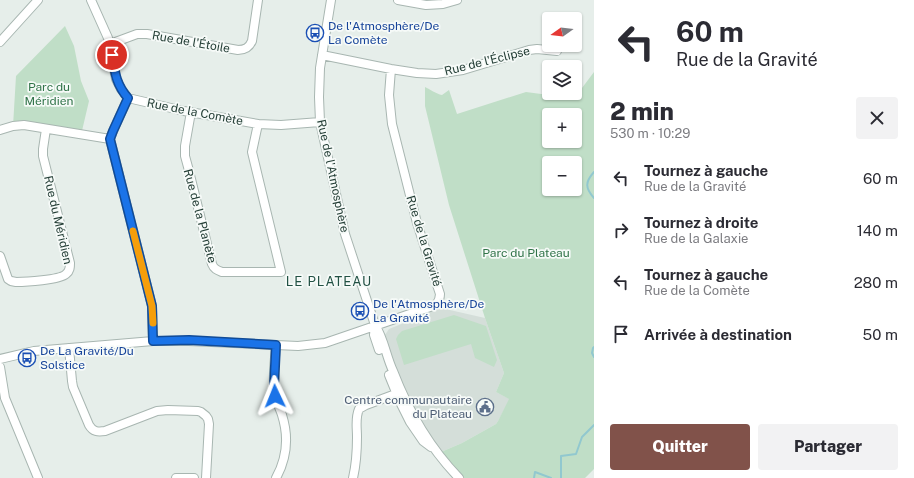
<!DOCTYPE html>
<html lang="fr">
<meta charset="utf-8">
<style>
body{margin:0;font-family:"Public Sans",sans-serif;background:#f2f2f3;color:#2b2b33;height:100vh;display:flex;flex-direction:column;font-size:15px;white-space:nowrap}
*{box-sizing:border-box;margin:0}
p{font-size:13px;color:#7c7c81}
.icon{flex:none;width:22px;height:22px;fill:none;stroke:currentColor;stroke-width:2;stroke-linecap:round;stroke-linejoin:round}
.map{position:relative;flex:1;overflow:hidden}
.drawer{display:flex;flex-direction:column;background:#fff;width:320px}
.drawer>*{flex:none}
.guide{background:#fff;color:#2b2b33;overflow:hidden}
.needle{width:26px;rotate:256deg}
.fabs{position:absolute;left:542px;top:12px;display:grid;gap:8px}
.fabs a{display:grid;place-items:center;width:40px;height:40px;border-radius:4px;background:#fff;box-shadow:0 1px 3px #0004;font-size:20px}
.pin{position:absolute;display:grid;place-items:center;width:34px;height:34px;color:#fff;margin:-17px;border:2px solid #fff;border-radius:50%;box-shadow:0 1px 4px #0007}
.me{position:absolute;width:44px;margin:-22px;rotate:358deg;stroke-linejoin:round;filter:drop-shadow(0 0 3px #0008)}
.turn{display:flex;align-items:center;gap:14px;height:84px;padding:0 16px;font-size:18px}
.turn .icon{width:52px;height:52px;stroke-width:2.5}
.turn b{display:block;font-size:28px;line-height:34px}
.round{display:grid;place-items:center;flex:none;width:42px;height:42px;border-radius:4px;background:#f2f2f3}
.head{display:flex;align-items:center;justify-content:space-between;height:68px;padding:0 16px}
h1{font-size:24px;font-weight:800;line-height:30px}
.action{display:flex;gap:8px;margin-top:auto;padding:8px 16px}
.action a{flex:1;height:46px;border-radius:4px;background:#81524a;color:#fff;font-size:16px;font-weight:800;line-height:46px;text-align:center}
.action a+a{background:#f2f2f3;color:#2b2b33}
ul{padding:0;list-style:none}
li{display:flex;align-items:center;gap:12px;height:52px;padding:0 16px}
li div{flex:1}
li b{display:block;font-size:15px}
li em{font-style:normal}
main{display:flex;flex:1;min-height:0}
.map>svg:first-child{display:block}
</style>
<main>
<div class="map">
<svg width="594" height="478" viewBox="0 0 594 478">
<rect width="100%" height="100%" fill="#e6eeea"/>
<path fill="#d4ded9" d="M441 308 485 318 504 373 496 392 510 399 498 421 496 424 462 443 441 452 423 428 397 377 385 335 389 329Z"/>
<path fill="#c0dec7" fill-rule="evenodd" d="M65 26 74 46 81 81 89 101 81 135 13 126 16 76Z
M594 72V469L585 478H464L456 470 441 452 462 443 496 424 498 421 509 399 496 392 504 373 485 318 449 205 425 106V87C430 89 436 94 442 95L449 90 457 114 526 92 564 97 571 93H575V91L582 88ZM549 115H575V141H549ZM549 163H575V189H549Z
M454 315 486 326 497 360 494 367 475 358 471 344 404 365 396 339 398 335 402 331Z"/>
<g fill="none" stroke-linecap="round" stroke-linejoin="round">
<path stroke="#91c8cf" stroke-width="2" d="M594 172C585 182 585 188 594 198
M594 347 593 348 592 353 594 357
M534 478 535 472 551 478
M561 478V456L576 454 582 437 594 425"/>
<defs>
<path id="minor" d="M91 0 108 38 116 79 121 89 128 98 184 111 258 124 281 125 320 122
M331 0 320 68 319 97 320 122 345 234 375 325C384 339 386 356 393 371 408 410 430 448 459 478
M398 0 426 5 443 4 457 0
M0 42 38 0
M110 44 137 34H147L238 50C245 50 249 48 252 41L258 0
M322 55 391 69 417 73 436 74 463 70 529 50 537 49 557 51
M128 98 113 131 110 139 152 306 153 341
M191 112 185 146V156L188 167 212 264C214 269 217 270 222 272H281L252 152 258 124
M0 130 13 126 24 125 110 139
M0 256 8 279 11 281 16 282C25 282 60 280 66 274 70 271 70 267 70 263L43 156V149L46 129
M375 325 374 335 379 350
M276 345C275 361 272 379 275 395 276 402 280 408 282 415 289 437 287 458 276 478
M69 348 72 381 73 387 89 425C93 432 98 432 105 431L157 411 168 410 198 411 201 412 206 416 208 419 209 424 206 478
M0 359 34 351 153 341H189L298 346 325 343 436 305C439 301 440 299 440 294L417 223 392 124 389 95 391 69
M0 367 5 398 38 478
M389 375 400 402 410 422 423 441 431 447
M176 478H194
M353 478C356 465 357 451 357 437 357 427 355 418 359 409L366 405 401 392"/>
</defs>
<use href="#minor" stroke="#a8b6b1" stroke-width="10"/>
<use href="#minor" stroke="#fff" stroke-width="8"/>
</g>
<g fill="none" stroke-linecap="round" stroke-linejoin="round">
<defs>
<path id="route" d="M112 55C115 73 116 84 128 98L113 131 110 139 152 306 153 341 189 340 276 345 274 387 275 396"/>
</defs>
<use href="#route" stroke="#114b97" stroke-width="10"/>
<use href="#route" stroke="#1a73e8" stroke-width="7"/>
<path stroke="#f59e0b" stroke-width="7" d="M133 231 152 306 153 323"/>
</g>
<defs>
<symbol id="bus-ring" viewBox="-11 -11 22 22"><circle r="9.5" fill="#f6faf8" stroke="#1a4fb4" stroke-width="1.5"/><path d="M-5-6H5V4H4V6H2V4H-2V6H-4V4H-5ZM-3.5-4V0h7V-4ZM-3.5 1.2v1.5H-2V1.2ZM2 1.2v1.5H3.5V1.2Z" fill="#1a4fb4"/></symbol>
<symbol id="civic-ring" viewBox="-11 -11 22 22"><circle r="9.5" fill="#f6faf8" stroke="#5c6f8a" stroke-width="1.5"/><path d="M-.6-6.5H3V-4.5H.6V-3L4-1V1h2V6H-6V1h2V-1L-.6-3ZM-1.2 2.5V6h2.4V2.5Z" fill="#5c6f8a"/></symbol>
</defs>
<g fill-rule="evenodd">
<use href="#bus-ring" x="305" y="23" width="20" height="20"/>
<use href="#bus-ring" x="350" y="301" width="20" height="20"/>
<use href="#bus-ring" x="17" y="348" width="20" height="20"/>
<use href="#civic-ring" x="475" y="397" width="20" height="20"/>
</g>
<g text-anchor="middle" stroke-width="3.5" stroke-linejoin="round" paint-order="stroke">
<g font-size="12" fill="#164399" stroke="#f6faf8" text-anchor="start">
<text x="328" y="30">De l'Atmosphère/De<tspan x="328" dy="14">La Comète</tspan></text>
<text x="373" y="308">De l'Atmosphère/De<tspan x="373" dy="14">La Gravité</tspan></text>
<text x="40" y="355">De La Gravité/Du<tspan x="40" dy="14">Solstice</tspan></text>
</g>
<g font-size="12" fill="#253f37" stroke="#f6faf8">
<text transform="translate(191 42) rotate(10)" y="4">Rue de l'Étoile</text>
<text transform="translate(487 61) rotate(-14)" y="4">Rue de l'Éclipse</text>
<text transform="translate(195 112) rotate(11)" y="4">Rue de la Comète</text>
<text transform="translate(333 176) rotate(78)" y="4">Rue de l'Atmosphère</text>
<text transform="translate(200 216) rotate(75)" y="4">Rue de la Planète</text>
<text transform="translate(58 220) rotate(77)" y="4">Rue du Méridien</text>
<text transform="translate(424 241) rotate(73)" y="4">Rue de la Gravité</text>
</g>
<g font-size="12" fill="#317449" stroke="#f6faf8">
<text x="49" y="91">Parc du<tspan x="49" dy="14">Méridien</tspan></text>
<text x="526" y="257">Parc du Plateau</text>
</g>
<g font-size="12" fill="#4e5e75" stroke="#f6faf8" text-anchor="end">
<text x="472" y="404">Centre communautaire<tspan x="472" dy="14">du Plateau</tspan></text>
</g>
<g font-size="13" letter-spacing="1" fill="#225144" stroke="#f6faf8">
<text x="329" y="286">LE PLATEAU</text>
</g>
</g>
</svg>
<div class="fabs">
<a><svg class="needle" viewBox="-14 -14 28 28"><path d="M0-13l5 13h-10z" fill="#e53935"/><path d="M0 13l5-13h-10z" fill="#7c7c81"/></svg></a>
<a><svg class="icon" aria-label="layers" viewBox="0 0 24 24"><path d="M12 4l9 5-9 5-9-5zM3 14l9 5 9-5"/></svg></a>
<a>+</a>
<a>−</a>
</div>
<div class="pin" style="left:112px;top:55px;background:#d93025"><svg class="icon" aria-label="arrive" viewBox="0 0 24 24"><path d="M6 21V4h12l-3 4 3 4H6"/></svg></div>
<svg class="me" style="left:275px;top:396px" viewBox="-20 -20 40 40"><path d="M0-17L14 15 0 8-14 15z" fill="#1a73e8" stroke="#fff" stroke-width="4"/></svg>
</div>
<section class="drawer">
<div class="guide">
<div class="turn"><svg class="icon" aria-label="left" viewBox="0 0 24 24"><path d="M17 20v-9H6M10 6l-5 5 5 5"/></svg><div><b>60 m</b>Rue de la Gravité</div></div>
</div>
<div class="head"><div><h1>2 min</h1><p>530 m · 10:29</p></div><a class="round"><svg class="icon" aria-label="close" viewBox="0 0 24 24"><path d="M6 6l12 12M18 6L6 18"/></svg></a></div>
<ul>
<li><svg class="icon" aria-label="left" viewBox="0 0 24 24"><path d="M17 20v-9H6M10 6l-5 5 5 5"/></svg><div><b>Tournez à gauche</b><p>Rue de la Gravité</p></div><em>60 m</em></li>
<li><svg class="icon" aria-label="right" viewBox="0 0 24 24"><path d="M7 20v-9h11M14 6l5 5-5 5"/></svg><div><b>Tournez à droite</b><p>Rue de la Galaxie</p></div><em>140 m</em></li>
<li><svg class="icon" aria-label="left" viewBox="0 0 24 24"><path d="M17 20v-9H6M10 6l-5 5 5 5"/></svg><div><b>Tournez à gauche</b><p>Rue de la Comète</p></div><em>280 m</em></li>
<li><svg class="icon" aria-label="arrive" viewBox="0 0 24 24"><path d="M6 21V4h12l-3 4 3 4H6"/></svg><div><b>Arrivée à destination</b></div><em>50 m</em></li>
</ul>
<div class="action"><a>Quitter</a><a>Partager</a></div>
</section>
</main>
